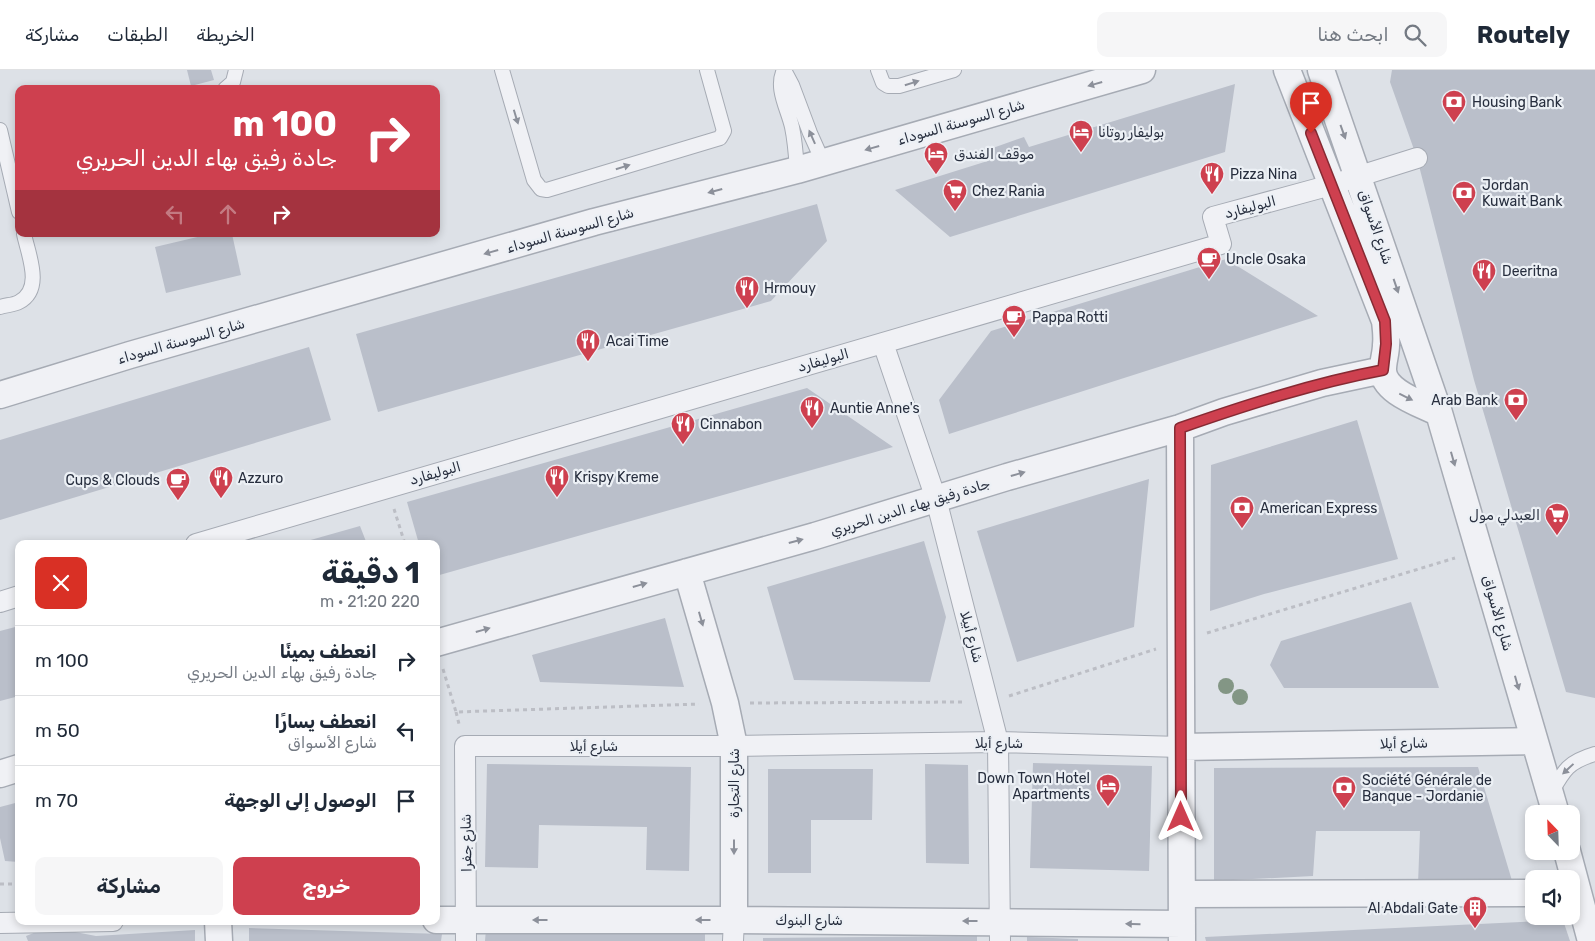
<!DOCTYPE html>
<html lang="ar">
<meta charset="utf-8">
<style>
body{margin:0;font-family:Rubik,"Noto Sans Arabic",sans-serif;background:#f6f6f7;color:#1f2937;direction:rtl;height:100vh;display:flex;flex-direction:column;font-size:19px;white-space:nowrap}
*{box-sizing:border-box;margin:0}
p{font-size:16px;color:#747a83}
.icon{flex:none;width:28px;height:28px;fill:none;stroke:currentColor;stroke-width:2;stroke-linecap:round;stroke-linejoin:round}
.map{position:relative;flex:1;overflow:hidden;direction:ltr}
.details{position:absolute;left:15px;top:470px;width:425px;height:385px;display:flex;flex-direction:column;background:#fff;border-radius:10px;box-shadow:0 2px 8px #0003;direction:rtl}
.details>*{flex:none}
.hud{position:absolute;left:15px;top:15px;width:425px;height:152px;border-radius:10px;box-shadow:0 2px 8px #0003;direction:rtl;background:#ce404f;color:#fff;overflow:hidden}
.needle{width:32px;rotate:337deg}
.buttons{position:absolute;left:1525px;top:735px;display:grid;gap:10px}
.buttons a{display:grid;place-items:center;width:55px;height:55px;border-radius:10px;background:#fff;box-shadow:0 2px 8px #0003;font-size:25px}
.pin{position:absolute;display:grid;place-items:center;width:42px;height:42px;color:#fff;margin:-51px -21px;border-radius:50% 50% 50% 0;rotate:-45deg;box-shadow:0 0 5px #0007}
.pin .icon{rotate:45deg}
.me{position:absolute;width:55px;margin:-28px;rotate:0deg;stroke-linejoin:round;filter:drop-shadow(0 0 4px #0008)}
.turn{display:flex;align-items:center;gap:18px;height:105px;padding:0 20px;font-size:22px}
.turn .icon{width:65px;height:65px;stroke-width:2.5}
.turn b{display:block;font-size:35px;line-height:42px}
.lanes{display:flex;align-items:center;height:48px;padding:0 20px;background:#0003;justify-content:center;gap:25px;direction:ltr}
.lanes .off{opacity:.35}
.round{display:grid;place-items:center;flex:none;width:52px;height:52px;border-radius:10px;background:#f6f6f7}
.head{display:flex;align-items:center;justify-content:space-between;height:85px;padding:0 20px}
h1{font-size:30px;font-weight:700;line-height:38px}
.primary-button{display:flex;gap:10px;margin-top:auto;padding:10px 20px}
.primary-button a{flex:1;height:58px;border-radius:10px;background:#ce404f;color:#fff;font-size:20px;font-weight:700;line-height:58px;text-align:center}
.primary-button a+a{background:#f6f6f7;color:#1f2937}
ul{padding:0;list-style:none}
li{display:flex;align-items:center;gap:15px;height:70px;padding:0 20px;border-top:1px solid #e0e1e3}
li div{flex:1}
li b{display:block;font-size:19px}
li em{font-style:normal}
header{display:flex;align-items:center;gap:30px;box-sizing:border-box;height:70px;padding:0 25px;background:#fff;border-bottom:1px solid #e0e1e3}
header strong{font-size:24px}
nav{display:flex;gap:28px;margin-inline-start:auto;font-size:18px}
.search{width:350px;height:45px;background:#f6f6f7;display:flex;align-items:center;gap:12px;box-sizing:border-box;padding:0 18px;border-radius:10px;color:#747a83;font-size:19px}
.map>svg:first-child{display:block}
</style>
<header>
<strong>Routely</strong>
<div class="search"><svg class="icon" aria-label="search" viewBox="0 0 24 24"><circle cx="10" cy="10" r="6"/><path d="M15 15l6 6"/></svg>ابحث هنا</div>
<nav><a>الخريطة</a><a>الطبقات</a><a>مشاركة</a></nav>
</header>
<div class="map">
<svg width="1595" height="871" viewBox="0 0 1595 871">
<rect width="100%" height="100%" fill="#dde1e7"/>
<path fill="#babfca" d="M187 0H211L214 10 191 16Z
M1392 0H1595V628L1566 622 1474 310 1417 88 1390 12Z
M1235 14 1225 82 950 167 895 120 994 89 990 79 1024 67 1029 77Z
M817 134 827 171 771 231 378 342 356 264Z
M210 164H232L241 205 166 223 155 177Z
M1226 189 1318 246 949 364 939 330 991 261Z
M309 277 331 350 0 450V370Z
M807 318 893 377 436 506V474H419L407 432Z
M1357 350 1398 489 1264 524 1210 541 1211 395Z
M1149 409 1134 557 1017 592 977 461Z
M360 456 367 474H300V473Z
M924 471 946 547 930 612 794 610 767 517Z
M1411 532 1439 618H1284L1270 595 1281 571Z
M665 548 684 617 540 612 532 585Z
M19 556V626L0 631V561Z
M1033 693 1152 696 1149 801 1030 798Z
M487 694 691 697 689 801 646 800 647 757 539 755 538 798 485 797Z
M925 694 968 695 969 794 926 793Z
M1478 697 1513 814H1418L1420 761H1316L1313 806 1214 811V698Z
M768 699H873L872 750H811V803H768Z
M19 732V792L5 791 0 768V737Z
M1563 850 1570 871H1206L1205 867Z
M49 857 96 866 195 860V871H28L26 866Z
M249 858 442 864 441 871H249Z
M486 859 705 862V871H485Z
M977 866V871H763V868Z
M1027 867 1078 869V871H1027Z"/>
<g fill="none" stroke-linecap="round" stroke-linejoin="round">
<defs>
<path id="service" d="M502 0 534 110 541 119 547 120 720 68 724 61 707 0
M784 0C775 18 788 39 792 57 795 71 796 85 797 100
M784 0 792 15 810 63 823 92
M878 0 883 13 888 16H899L954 0
M225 19 233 12 236 0
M0 60 19 142
M0 237C6 235 14 235 19 232 44 219 28 184 24 164
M1551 723C1564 700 1568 692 1595 684"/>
<path id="pedestrian" d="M883 273 936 429 998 672 1000 871
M196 474 1221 174 1213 147 1331 115 1417 88
M0 532 19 526
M0 853 113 851
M466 871 465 676H734L998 672 1181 677
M733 871 734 850"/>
<path id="minor" d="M1287 0 1385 251C1386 259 1387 267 1386 275 1386 283 1383 291 1383 299 1382 322 1422 334 1439 343
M1321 0 1439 343 1556 744
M0 325 130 285 594 152 797 100 1142 0
M1180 358 1182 870
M687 502 725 633 734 676V850
M436 573 815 466 1007 407 1180 358 1224 342 1322 313 1383 300
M1181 677 1534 671
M0 704 19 698
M1567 781 1591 871
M1182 824 1534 823
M436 850H734L1182 854
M218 851 219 871"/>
</defs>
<use href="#service" stroke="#a6abb4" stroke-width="16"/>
<use href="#pedestrian" stroke="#a6abb4" stroke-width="22"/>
<use href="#minor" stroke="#a6abb4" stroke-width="29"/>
<path stroke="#bcbec5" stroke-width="3" stroke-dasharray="4 4" stroke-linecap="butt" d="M394 439 405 474
M1207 563 1455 488
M443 599 456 642 699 634
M1009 626 1156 579
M750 633 964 632
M456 642 459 654
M0 814H19"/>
<use href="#service" stroke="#f0f1f5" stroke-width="14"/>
<use href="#pedestrian" stroke="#f0f1f5" stroke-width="20"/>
<use href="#minor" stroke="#f0f1f5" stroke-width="26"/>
</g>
<g fill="#839685">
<circle cx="1226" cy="616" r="8"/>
<circle cx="1240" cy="627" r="8"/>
</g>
<defs><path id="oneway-solid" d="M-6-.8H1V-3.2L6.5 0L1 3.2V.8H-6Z" transform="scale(1.25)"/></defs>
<g fill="#8c909a">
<use href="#oneway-solid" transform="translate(912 13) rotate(-17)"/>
<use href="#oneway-solid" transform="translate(1095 14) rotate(164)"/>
<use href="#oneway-solid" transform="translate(516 47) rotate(73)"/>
<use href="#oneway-solid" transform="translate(1343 62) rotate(70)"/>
<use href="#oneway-solid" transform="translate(812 67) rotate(-114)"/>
<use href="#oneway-solid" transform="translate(872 78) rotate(164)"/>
<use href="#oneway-solid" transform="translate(623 97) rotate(-17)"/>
<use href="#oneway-solid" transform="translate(715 121) rotate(165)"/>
<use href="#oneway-solid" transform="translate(491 182) rotate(164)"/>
<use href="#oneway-solid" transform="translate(1396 216) rotate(71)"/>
<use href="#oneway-solid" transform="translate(1406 327) rotate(26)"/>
<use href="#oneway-solid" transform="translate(1453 389) rotate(74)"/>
<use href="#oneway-solid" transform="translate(1018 404) rotate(-16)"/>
<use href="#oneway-solid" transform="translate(796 471) rotate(-15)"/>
<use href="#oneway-solid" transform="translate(640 515) rotate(-16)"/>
<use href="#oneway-solid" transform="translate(701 549) rotate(74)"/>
<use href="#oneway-solid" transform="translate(483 560) rotate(-16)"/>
<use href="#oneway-solid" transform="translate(1517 613) rotate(74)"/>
<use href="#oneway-solid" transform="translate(1568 699) rotate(137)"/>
<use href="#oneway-solid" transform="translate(734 777) rotate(90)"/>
<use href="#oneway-solid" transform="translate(540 850) rotate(180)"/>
<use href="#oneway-solid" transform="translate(703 850) rotate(180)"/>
<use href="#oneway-solid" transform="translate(970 851) rotate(-180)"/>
<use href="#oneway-solid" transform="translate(1133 854) rotate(-179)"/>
</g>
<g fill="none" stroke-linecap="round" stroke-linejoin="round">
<defs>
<path id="route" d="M1181 747 1180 358C1246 335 1314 313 1383 300L1386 274 1385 251 1311 63"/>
</defs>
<use href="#route" stroke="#862a33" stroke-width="12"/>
<use href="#route" stroke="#ce404f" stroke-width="9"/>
</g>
<defs>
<symbol id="bank-pin" viewBox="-11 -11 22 30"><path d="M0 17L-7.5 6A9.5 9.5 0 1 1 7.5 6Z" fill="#ce404f" stroke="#ecf0f5"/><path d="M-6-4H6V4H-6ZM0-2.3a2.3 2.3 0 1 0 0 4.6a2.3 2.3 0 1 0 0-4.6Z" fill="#fff"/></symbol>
<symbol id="hotel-pin" viewBox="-11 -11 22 30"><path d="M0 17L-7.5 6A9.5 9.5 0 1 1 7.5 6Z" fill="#ce404f" stroke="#ecf0f5"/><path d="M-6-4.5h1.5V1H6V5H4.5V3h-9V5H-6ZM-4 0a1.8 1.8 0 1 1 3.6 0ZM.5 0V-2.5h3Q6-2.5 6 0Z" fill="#fff"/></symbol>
<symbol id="restaurant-pin" viewBox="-11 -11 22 30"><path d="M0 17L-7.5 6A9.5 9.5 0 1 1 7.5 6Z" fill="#ce404f" stroke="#ecf0f5"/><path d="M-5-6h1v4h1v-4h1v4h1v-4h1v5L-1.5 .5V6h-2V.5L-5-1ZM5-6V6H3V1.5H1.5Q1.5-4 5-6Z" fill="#fff"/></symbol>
<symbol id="supermarket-pin" viewBox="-11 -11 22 30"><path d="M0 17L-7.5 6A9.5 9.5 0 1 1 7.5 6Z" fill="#ce404f" stroke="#ecf0f5"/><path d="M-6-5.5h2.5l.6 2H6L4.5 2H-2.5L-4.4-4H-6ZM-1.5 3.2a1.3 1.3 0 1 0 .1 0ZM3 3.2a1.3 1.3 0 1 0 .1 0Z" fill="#fff"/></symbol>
<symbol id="cafe-pin" viewBox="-11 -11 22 30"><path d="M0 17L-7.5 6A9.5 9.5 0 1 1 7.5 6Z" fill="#ce404f" stroke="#ecf0f5"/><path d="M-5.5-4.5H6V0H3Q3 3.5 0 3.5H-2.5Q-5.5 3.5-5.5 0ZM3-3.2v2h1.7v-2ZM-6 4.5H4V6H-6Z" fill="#fff"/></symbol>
<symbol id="building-pin" viewBox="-11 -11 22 30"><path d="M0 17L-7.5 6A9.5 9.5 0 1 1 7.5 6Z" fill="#ce404f" stroke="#ecf0f5"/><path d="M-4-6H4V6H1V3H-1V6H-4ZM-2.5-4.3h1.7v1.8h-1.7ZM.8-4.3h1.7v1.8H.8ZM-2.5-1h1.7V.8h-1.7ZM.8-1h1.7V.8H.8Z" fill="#fff"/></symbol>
</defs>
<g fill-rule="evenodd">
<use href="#bank-pin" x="1440" y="18" width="28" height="38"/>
<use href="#hotel-pin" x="1067" y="48" width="28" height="38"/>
<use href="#hotel-pin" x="922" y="70" width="28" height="38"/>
<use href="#restaurant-pin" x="1198" y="90" width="28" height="38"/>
<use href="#supermarket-pin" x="941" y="107" width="28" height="38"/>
<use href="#bank-pin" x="1450" y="109" width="28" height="38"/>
<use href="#cafe-pin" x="1195" y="175" width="28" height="38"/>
<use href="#restaurant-pin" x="1470" y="187" width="28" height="38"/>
<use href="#restaurant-pin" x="733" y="204" width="28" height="38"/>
<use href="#cafe-pin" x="1000" y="233" width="28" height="38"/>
<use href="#restaurant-pin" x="574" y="257" width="28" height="38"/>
<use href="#bank-pin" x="1502" y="316" width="28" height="38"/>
<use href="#restaurant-pin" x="798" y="324" width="28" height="38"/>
<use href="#restaurant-pin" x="669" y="340" width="28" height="38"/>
<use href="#restaurant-pin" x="543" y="393" width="28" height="38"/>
<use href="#restaurant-pin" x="207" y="394" width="28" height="38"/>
<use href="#cafe-pin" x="164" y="396" width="28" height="38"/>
<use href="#bank-pin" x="1228" y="424" width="28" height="38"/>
<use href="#supermarket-pin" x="1543" y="431" width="28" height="38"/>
<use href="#hotel-pin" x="1094" y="702" width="28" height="38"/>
<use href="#bank-pin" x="1330" y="704" width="28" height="38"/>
<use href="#building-pin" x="1461" y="824" width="28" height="38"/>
</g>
<g text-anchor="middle" stroke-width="4.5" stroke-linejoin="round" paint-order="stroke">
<g font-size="14" fill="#272e3e" stroke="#ecf0f5" text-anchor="start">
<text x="1472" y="37">Housing Bank</text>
<text x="1098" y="67">بوليفار روتانا</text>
<text x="954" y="89">موقف الفندق</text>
<text x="1230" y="109">Pizza Nina</text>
<text x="1482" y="120">Jordan<tspan x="1482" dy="16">Kuwait Bank</tspan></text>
<text x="972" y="126">Chez Rania</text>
<text x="1226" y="194">Uncle Osaka</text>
<text x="1502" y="206">Deeritna</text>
<text x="764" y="223">Hrmouy</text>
<text x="1032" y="252">Pappa Rotti</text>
<text x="606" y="276">Acai Time</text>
<text x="1498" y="335" text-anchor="end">Arab Bank</text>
<text x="830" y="343">Auntie Anne's</text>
<text x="700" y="359">Cinnabon</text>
<text x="574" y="412">Krispy Kreme</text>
<text x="238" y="413">Azzuro</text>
<text x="160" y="415" text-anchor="end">Cups &amp; Clouds</text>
<text x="1260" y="443">American Express</text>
<text x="1540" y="450" text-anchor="end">العبدلي مول</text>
<text x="1090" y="713" text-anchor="end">Down Town Hotel<tspan x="1090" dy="16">Apartments</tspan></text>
<text x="1362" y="715">Société Générale de<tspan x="1362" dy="16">Banque - Jordanie</tspan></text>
<text x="1458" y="843" text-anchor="end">Al Abdali Gate</text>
</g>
<g font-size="14" fill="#272e3e" stroke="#ecf0f5">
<text transform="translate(961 52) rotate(-16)" y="5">شارع السوسنة السوداء</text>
<text transform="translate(1250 137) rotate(-15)" y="5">البوليفارد</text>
<text transform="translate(1376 157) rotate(71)" y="5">شارع الأسواق</text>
<text transform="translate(570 160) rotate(-16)" y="5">شارع السوسنة السوداء</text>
<text transform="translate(181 271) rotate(-16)" y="5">شارع السوسنة السوداء</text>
<text transform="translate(823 290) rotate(-16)" y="5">البوليفارد</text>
<text transform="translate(435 403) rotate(-16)" y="5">البوليفارد</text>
<text transform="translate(910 437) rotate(-17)" y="5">جادة رفيق بهاء الدين الحريري</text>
<text transform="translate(1498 543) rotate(74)" y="5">شارع الأسواق</text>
<text transform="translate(972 567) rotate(75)" y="5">شارع أبيلا</text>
<text x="999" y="678">شارع أيلا</text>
<text transform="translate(1404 673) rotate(-1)" y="5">شارع أيلا</text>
<text x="594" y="681">شارع أيلا</text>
<text transform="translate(734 713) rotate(-90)" y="5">شارع التجارة</text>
<text transform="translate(466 773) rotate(-91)" y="5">شارع جفرا</text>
<text x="809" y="855">شارع البنوك</text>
</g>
</g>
</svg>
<div class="buttons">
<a><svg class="needle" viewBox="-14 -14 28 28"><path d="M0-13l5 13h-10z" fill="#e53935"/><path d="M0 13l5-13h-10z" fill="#747a83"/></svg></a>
<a><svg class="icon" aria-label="sound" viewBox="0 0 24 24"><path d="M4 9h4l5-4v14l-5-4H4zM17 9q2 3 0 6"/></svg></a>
</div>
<div class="pin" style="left:1311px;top:63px;background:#d93025"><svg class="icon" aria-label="arrive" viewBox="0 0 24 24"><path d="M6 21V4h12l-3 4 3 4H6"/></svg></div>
<svg class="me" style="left:1181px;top:747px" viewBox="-20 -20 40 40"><path d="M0-17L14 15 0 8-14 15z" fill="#ce404f" stroke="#fff" stroke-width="4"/></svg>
<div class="hud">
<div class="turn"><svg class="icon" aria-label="right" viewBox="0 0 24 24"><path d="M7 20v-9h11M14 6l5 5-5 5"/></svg><div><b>100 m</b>جادة رفيق بهاء الدين الحريري</div></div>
<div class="lanes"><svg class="icon off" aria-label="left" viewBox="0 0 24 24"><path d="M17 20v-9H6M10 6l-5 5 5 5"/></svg><svg class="icon off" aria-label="ahead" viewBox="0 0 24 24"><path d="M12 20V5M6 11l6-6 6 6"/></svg><svg class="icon" aria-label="right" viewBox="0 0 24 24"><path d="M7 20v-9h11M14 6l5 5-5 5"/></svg></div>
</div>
<section class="details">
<div class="head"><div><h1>1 دقيقة</h1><p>220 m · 21:20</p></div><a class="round" style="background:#d93025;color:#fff"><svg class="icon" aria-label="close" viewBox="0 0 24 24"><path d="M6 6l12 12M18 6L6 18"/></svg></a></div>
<ul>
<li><svg class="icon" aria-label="right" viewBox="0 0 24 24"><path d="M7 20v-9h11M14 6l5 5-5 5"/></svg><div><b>انعطف يمينًا</b><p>جادة رفيق بهاء الدين الحريري</p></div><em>100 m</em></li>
<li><svg class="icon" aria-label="left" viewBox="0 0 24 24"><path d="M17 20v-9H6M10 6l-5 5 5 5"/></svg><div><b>انعطف يسارًا</b><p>شارع الأسواق</p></div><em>50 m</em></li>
<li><svg class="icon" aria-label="arrive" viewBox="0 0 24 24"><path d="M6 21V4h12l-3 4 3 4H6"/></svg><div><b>الوصول إلى الوجهة</b></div><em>70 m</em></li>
</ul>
<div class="primary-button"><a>خروج</a><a>مشاركة</a></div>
</section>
</div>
